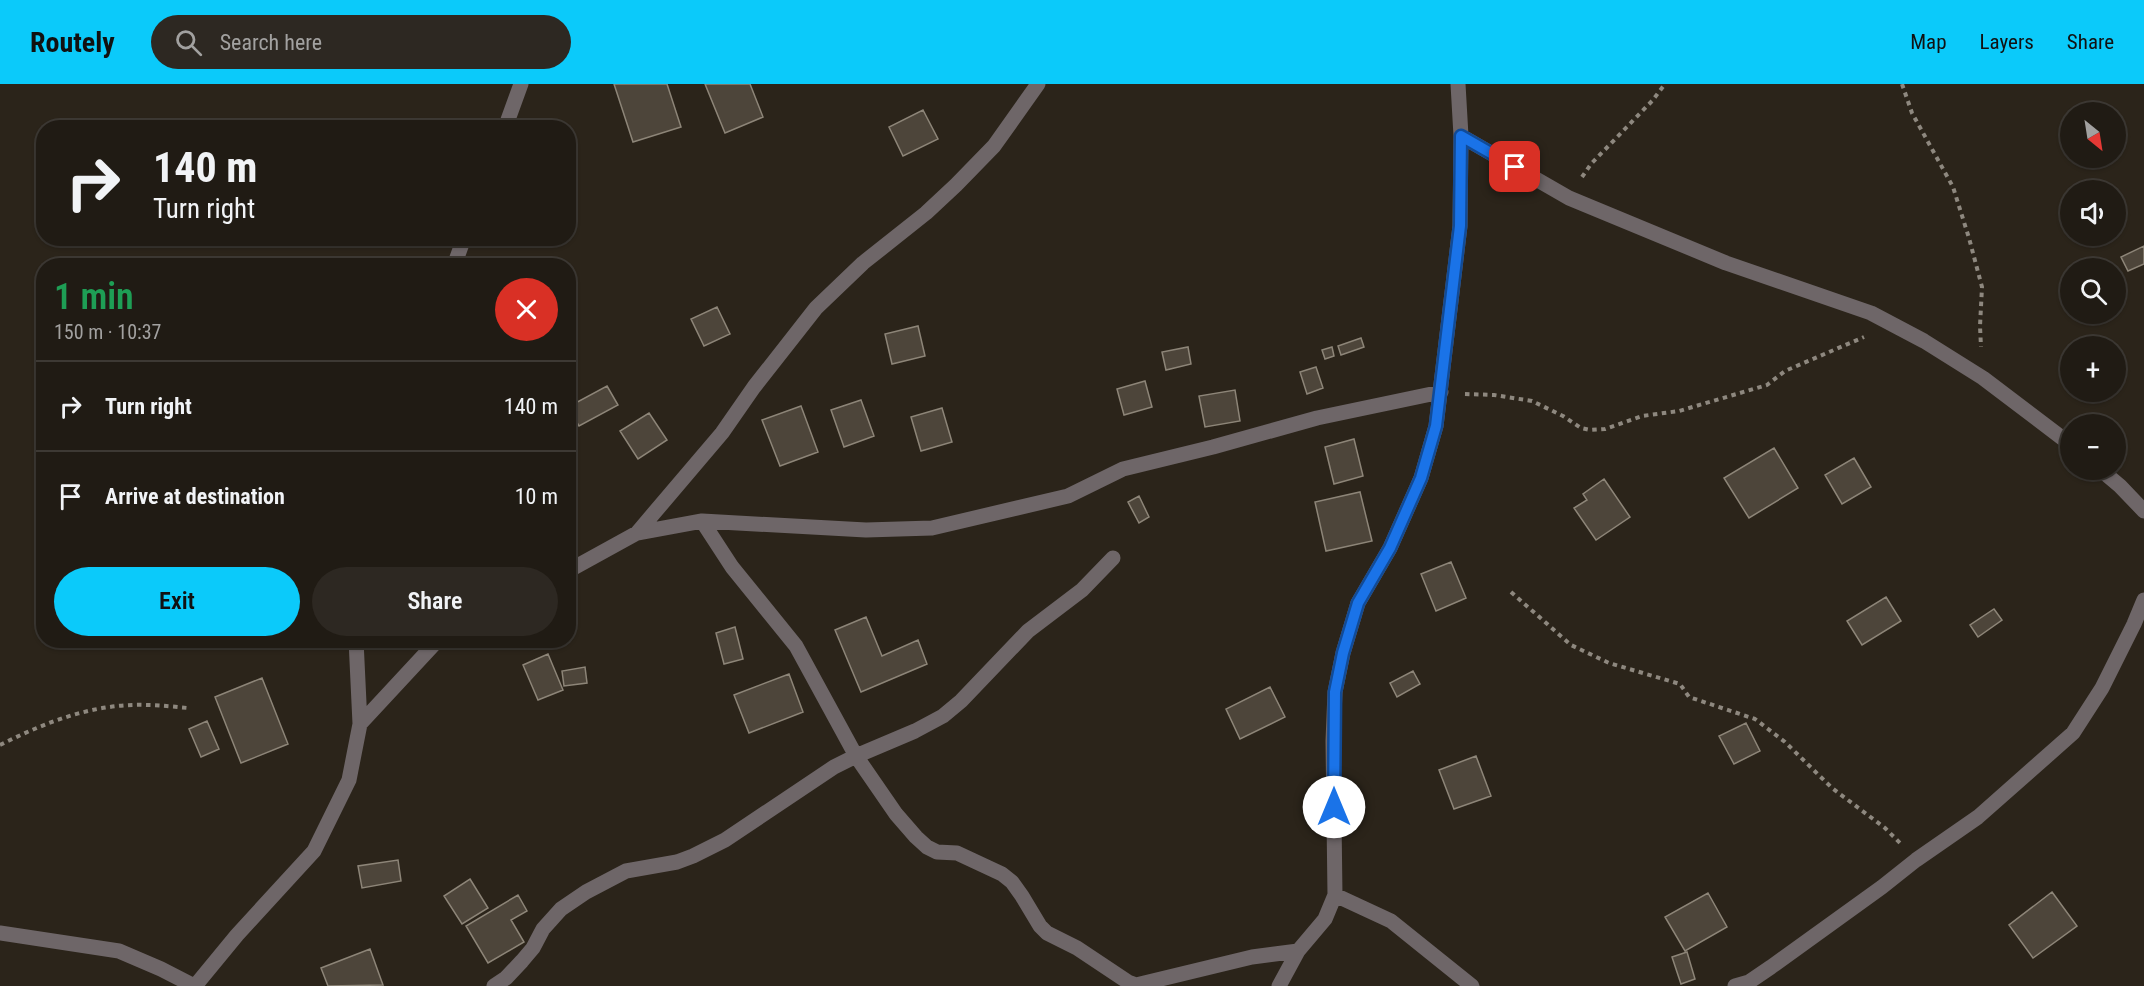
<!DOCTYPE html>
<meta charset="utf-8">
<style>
body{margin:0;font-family:"Roboto Condensed",sans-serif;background:#2d2822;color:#f1f3f6;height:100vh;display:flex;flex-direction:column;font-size:22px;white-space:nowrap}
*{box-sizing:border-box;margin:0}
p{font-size:20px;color:#a2a1a0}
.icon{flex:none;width:33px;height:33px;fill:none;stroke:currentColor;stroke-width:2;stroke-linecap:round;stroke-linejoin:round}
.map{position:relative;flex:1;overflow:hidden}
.drawer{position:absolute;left:36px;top:174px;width:540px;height:390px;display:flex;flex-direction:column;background:#201b14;border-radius:24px;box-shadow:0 2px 4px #0004,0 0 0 2px #3d3934}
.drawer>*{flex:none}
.hud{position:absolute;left:36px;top:36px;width:540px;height:126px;border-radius:24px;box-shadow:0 2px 4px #0004,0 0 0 2px #3d3934;background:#201b14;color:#f1f3f6;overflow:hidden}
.needle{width:39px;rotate:150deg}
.fabs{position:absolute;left:2060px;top:18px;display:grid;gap:12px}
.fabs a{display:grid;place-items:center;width:66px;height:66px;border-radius:50%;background:#201b14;box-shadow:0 2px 4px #0004,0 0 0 2px #3d3934;font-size:30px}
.pin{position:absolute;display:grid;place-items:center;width:51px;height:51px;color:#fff;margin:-26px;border-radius:12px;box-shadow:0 3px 9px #0006}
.me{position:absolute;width:66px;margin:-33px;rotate:0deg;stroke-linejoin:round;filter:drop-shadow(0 0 4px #0008)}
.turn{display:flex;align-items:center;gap:21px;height:126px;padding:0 18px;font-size:27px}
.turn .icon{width:78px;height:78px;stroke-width:2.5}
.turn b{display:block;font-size:42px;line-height:51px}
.round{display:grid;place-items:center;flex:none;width:63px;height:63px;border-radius:32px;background:#2d2822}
.summary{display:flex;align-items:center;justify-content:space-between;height:102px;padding:0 18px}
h1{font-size:36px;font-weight:600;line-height:45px;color:#1e9e55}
.button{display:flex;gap:12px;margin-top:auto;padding:12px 18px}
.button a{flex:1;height:69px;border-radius:36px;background:#0bcafa;color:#111;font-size:24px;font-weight:600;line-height:69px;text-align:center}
.button a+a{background:#2d2822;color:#f1f3f6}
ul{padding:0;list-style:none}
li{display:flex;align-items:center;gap:18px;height:90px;padding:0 18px;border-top:2px solid #3d3934}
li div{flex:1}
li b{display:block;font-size:22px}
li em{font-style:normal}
header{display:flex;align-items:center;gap:36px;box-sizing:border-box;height:84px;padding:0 30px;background:#0bcafa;color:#111}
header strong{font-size:28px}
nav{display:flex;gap:33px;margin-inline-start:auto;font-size:21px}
.search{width:420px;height:54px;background:#2d2822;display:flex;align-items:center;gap:15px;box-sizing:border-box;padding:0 21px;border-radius:33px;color:#a2a1a0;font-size:22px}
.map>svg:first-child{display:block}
</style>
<header>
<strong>Routely</strong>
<div class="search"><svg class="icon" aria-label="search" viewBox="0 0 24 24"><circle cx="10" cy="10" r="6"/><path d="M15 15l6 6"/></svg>Search here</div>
<nav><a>Map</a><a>Layers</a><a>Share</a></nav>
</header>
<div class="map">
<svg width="2144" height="902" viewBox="0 0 2144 902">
<rect width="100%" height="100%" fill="#2b241a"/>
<path fill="#4d453a" stroke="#8d8578" stroke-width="1.5" d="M614 0H667L681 43 633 58Z
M705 0H750L763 33 725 49Z
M923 26 938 55 903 72 889 43Z
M2144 162V180L2128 187 2121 173Z
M717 223 730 250 704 262 691 235Z
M918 242 925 272 892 280 885 250Z
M1361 254 1364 263 1341 271 1338 262Z
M1188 263 1191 280 1166 286 1162 268Z
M1332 263 1334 272 1325 275 1322 266Z
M1316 283 1323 304 1307 310 1300 288Z
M1145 297 1152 323 1124 331 1117 305Z
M607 302 618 321 579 342 568 323Z
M1235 306 1240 337 1205 343 1199 312Z
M861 316 874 352 844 363 831 326Z
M801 322 818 368 780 382 762 336Z
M942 324 952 358 921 367 911 333Z
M649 329 667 356 638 375 620 347Z
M1354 355 1363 392 1334 400 1325 363Z
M1774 364 1798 404 1749 434 1724 394Z
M1854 374 1871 403 1842 420 1825 391Z
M1604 395 1630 433 1596 456 1574 424 1587 416 1583 410Z
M1360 408 1372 457 1326 467 1315 418Z
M1139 412 1149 433 1139 439 1128 418Z
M1451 478 1466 514 1436 527 1421 490Z
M1886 513 1901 537 1862 561 1847 537Z
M1994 525 2002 536 1978 553 1970 541Z
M866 533 882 572 918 556 927 580 861 608 835 546Z
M735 543 743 575 724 580 716 549Z
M548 570 563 606 538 616 523 581Z
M585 583 587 599 564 602 562 587Z
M1413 587 1420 600 1397 613 1390 599Z
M789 590 803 628 749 649 734 611Z
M262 594 288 660 241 679 215 613Z
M1270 603 1285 633 1240 655 1226 625Z
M207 637 219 665 201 673 189 645Z
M1746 639 1760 667 1734 680 1719 652Z
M1476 672 1491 712 1454 725 1439 686Z
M398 776 401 797 362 804 358 782Z
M470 795 488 824 462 840 444 812Z
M2052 808 2077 842 2033 874 2009 841Z
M1708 809 1727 843 1685 867 1665 833Z
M518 811 527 827 511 836 524 858 488 879 466 842Z
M370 865 383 901 328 902 321 884Z
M1687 868 1695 895 1681 900 1672 873Z"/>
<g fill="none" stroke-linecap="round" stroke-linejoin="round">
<path stroke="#8e887f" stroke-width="4" stroke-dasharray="4.5 4.5" stroke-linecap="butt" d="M1902 0 1912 29 1953 103 1969 154 1982 203 1980 242 1981 263
M1582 93 1591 80 1652 17 1665 0
M1465 310 1494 311 1532 317 1563 332 1581 344 1590 346 1605 345 1642 332 1679 327 1767 301 1785 287 1864 253
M1511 508 1571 561 1609 579 1680 600 1689 613 1755 635 1785 658 1832 704 1885 744 1900 759
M0 661C46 638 94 619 147 621 161 621 175 623 188 624"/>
<path stroke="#6e6668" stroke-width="15" d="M505 44 521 0
M1461 52 1569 114 1726 179 1871 229 1924 257 1983 294 2070 360
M454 182 464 154
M2101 386 2120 402 2144 427
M702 437 732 483 796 562 856 672 896 730 916 753 927 763 937 768 957 769 1002 790 1012 798 1022 812 1040 842 1047 849 1077 864 1128 898 1136 901 1252 873 1298 867
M637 449 702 437 866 446 932 444 1068 412 1123 385 1213 363 1317 334 1441 308
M568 487 637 449 722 349 754 303 816 224 863 179 926 129 956 101 994 62 1038 0
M360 640 438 556
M1335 811 1391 837 1472 902
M0 849 119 867 161 885 194 902
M195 902 237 851 314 767 349 696 360 640 356 556
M494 902 506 894 522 877 533 864 543 845 561 825 586 808 626 787 677 778 693 772 725 756 834 683 856 672 915 647 943 632 961 617 1028 547 1082 506 1113 474
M1279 902 1298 867 1325 835 1335 811 1333 657 1335 608 1343 569 1358 519 1390 464 1421 394 1436 342 1460 142 1461 52 1458 0
M1735 902 1749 898 1771 883 1882 803 1916 776 1978 733 2073 649 2102 604 2134 540 2144 516"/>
</g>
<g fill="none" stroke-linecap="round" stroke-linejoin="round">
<defs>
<path id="route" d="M1334 723 1335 608 1343 569 1358 519 1390 464 1421 394 1436 342 1460 142 1461 52 1515 83"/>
</defs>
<use href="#route" stroke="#114b97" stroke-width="15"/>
<use href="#route" stroke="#1a73e8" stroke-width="10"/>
</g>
</svg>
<div class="fabs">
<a><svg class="needle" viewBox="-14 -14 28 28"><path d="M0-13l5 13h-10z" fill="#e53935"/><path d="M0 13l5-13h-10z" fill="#a2a1a0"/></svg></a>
<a><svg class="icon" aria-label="sound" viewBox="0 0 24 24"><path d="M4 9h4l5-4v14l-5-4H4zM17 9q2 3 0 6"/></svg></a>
<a><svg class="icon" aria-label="search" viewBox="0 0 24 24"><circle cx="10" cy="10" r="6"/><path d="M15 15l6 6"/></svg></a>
<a>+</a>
<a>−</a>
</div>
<div class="pin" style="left:1515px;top:83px;background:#d93025"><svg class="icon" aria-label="arrive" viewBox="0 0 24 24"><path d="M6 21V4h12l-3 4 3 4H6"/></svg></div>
<svg class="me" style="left:1334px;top:723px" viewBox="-20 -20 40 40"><circle r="19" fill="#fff"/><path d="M0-13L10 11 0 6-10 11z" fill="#1a73e8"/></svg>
<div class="hud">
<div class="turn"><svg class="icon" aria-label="right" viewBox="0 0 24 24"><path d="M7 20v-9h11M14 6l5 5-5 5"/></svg><div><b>140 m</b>Turn right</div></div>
</div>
<section class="drawer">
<div class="summary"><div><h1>1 min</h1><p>150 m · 10:37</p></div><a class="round" style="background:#d93025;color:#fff"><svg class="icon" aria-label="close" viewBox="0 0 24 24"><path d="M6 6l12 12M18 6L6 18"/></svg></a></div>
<ul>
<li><svg class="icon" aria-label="right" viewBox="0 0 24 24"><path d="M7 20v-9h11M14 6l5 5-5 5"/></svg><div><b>Turn right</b></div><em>140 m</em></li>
<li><svg class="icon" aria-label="arrive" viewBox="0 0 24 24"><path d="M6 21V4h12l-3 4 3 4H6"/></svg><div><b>Arrive at destination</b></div><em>10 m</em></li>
</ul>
<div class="button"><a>Exit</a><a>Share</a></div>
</section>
</div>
